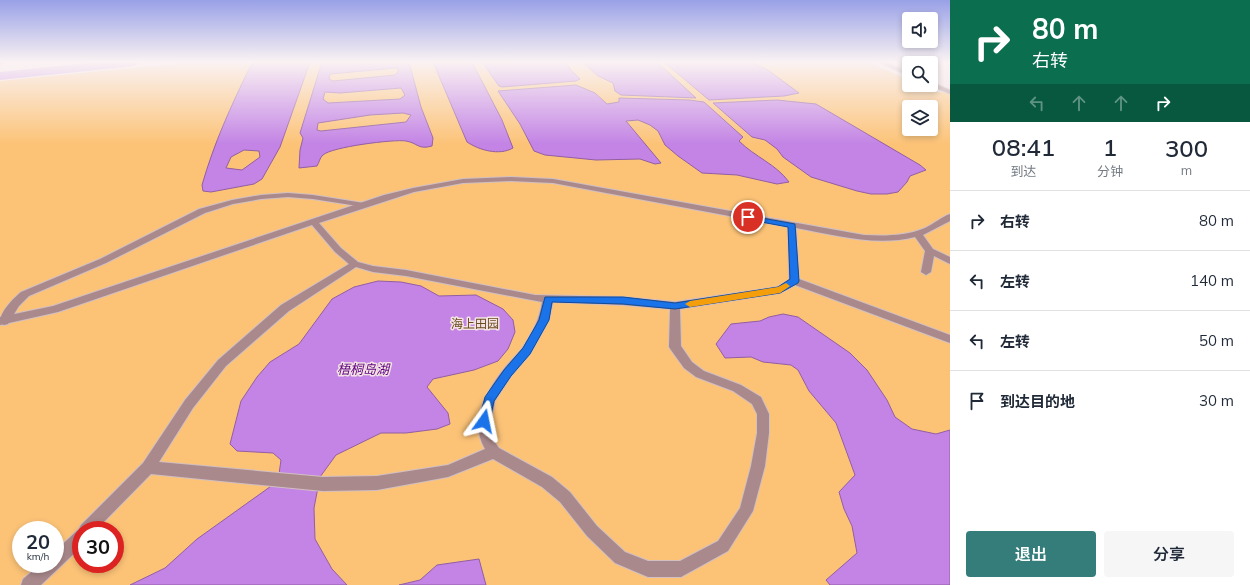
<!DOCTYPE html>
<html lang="zh">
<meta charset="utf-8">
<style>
body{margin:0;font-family:Mulish,"Noto Sans SC",sans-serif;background:#f6f6f7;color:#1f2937;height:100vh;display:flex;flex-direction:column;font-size:15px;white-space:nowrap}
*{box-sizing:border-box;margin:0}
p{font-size:13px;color:#747a83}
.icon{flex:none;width:22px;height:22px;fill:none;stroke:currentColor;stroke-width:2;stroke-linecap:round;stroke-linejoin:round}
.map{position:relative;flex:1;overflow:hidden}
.sheet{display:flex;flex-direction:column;background:#fff;width:300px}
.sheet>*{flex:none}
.top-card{background:#0b6e4f;color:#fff;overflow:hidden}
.tools{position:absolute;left:902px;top:12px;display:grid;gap:8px}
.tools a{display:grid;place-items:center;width:36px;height:36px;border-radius:4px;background:#fff;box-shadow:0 2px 6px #0003;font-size:20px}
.speed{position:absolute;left:12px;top:521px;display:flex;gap:8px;font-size:20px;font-weight:700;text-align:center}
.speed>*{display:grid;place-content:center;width:52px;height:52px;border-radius:50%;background:#fff;box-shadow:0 2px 6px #0003;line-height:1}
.speed small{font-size:10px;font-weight:400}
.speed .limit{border:6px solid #d22;background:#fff;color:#111}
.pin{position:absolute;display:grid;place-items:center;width:34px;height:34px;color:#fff;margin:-17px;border:2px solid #fff;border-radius:50%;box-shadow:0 1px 4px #0007}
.me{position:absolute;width:44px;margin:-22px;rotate:12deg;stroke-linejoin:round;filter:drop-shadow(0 0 3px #0008)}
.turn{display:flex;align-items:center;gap:14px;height:84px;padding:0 16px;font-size:18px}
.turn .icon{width:52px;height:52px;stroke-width:2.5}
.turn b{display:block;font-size:28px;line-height:34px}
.lanes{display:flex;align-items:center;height:38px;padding:0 16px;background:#0003;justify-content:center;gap:20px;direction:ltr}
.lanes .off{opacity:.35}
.eta{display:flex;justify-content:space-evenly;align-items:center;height:68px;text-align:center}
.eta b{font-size:24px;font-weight:600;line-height:28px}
.primary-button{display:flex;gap:8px;margin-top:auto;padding:8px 16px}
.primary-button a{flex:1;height:46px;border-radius:4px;background:#357d7b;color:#fff;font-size:16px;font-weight:600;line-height:46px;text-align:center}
.primary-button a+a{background:#f6f6f7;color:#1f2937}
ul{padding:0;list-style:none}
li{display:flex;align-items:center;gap:12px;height:60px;padding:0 16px;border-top:1px solid #e0e1e3}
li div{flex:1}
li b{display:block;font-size:15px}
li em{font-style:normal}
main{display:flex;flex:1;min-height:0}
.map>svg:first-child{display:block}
</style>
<main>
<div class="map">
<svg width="950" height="585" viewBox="0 0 950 585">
<rect width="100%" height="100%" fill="#f4e3e4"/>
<path fill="#fcc377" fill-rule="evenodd" d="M193 62H868L909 80V85C926 85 933 95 950 92V585H0V81ZM909 107H931V129H909ZM21 530H55V564H21ZM81 530H115V564H81Z"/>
<path fill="#c384e5" stroke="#925ea3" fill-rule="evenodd" d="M261 62H310L280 147 262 179 254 184 211 192 203 191 202 185C214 143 231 106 250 67L253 64ZM244 150 259 151 260 157 242 170 226 168 231 157Z
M322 62H409L421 107 433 138 432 146C418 150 418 143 406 141 394 139 331 147 323 155 320 157 319 163 317 166L299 168 300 150 303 138 300 133ZM396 68 399 70 395 75 333 81 329 79 330 74ZM401 88 405 95 400 99 328 103 323 99 325 92 340 93ZM403 113 411 115 406 122 321 131 317 130 318 123 370 115Z
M433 62H472L502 120 513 148C499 156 479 150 467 142Z
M482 62H566L571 70 580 79 576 81 502 87 499 86Z
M582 62H657L696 98 621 95 615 91 613 83 598 76Z
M664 62H751L768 70 799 93 784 96 709 100Z
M576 85 595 93 607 104 619 102V98L689 100 704 102 743 137 739 141C755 157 776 164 789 182L777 184 737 175 702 173 678 156 665 145 658 131 650 125 638 120 626 121 661 163 655 164 640 159 596 160 545 155 534 151 520 124 498 91Z
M777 100 816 104 920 165 926 170 910 176 907 182 898 192 887 194H871L857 191 811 177 783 157 777 149 765 140 752 137 713 103Z
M378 281 401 282 421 286 439 296 476 295 503 309 513 320 515 332 508 349 498 361 474 370 433 379 427 387 448 413 450 424 437 429 406 433H381L336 455 320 477 314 508 315 539 332 569 347 585H130L165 568 197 539 274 484 279 474 281 460 273 453 237 451 230 444 241 401 257 377 270 362 299 344 332 299 354 287Z
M783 314 798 317 850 353 867 370 887 400 895 417 912 429 936 434 950 430V585H830L826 580 857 553 852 526 844 509 839 492 855 475 836 423 809 391 798 370 791 365 763 362 751 357 725 358 716 344 731 324 760 321 769 317Z
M479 559 486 585H399L420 580 437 565Z"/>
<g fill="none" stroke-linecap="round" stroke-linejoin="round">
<path fill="#c384e5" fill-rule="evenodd" d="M98 62H140L134 66 0 80V72Z"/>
<defs>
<path id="pedestrian" d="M288 193 313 195 364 203 368 205 364 207 313 199 288 197 261 199 233 204 205 213 106 263 29 296 19 306 8 324 4 325 0 323C0 311 13 299 21 292L100 259 199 209 232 200 261 195Z"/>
<path id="minor" d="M878 62H886L909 72V76Z
M931 82 950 90V94L929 85H931Z
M511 177 553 179 864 235C885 236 906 236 925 228 934 224 941 217 950 214V221L923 235 933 249 950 257V264L934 256 931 272 926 275 921 272 925 251 915 237C876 247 835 235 796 228L799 279 950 335V343L795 285 780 293 680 309 681 346 692 362 704 371 741 385 761 397 769 414V433L765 466 753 511 728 551 681 577H648L615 563 587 536 560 502 542 487 493 459 448 477 377 490 323 491 151 474 96 530H81V547L41 585H21L23 579 41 564H55V551L79 529 81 525 143 463 185 400 218 360 281 305 349 264 335 252 312 225 58 312 0 325V317L53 306 384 195 413 188 463 179ZM511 181 553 183 788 227 789 280 777 287 675 302 623 297 535 295 406 270 373 266 358 262 341 248 319 223 414 192 463 183ZM356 267 373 272 406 276 542 302C539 321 533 331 523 347 517 355 509 362 503 370 485 393 469 422 485 449L448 465 377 476 323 477 159 462 193 408 226 366 289 311ZM553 302 623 305 670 309 669 347 671 350 684 368 696 377 733 391 752 404 757 414V433L751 466 740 508 718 541 680 561H648L625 552 597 526 570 492 552 477 499 448 492 438 491 421 495 401 511 376 530 354 549 320Z"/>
<path id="tertiary" d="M0 62H5L0 65Z"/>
</defs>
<use href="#pedestrian" stroke="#d2bfc1" stroke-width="2"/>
<use href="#minor" stroke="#d2bfc1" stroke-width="2"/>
<use href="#tertiary" stroke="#d2bfc1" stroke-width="2"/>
<use href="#pedestrian" fill="#aa898c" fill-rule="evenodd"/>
<use href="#minor" fill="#aa898c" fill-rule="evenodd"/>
<use href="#tertiary" fill="#aa898c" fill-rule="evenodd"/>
</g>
<linearGradient id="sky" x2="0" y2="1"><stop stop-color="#99a1e7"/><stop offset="0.43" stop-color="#faf2f3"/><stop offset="1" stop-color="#faf2f3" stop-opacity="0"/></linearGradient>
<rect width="950" height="144" fill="url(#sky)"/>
<path fill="#1a73e8" stroke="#114b97" d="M745 215 795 224 799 281 798 283 780 293 675 309 623 304 552 302 549 320 530 354 511 376 494 401 489 424 484 426 480 424 479 421 485 397 504 370 523 348 539 320 545 297H623L675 303 778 287 790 279 788 227 745 219Z"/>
<path fill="#f59e0b" d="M786 283 790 286 780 293 690 307 685 304 690 301 778 287Z"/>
<g text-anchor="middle" stroke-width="3" stroke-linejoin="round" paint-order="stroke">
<g font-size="12" fill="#6b4c20" stroke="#f4e3e4">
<text x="475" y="328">海上田园</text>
</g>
<g font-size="13" font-style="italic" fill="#5f0481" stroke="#f4e3e4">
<text x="363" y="374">梧桐岛湖</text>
</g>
</g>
</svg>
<div class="tools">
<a><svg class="icon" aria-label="sound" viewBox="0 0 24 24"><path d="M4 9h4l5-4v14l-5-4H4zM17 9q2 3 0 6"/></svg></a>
<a><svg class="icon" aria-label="search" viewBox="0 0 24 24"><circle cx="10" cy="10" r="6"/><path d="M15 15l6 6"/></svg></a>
<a><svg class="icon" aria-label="layers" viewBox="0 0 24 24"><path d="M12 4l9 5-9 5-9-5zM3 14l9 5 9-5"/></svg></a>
</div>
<div class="speed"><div>20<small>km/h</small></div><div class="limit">30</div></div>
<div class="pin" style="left:748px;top:217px;background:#d93025"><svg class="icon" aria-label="arrive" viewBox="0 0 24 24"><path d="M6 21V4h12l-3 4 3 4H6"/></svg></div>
<svg class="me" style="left:484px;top:421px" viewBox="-20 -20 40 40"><path d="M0-17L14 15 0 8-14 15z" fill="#1a73e8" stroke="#fff" stroke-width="4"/></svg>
</div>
<section class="sheet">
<div class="top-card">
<div class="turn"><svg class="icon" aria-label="right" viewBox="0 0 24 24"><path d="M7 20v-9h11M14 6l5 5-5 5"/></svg><div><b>80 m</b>右转</div></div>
<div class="lanes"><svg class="icon off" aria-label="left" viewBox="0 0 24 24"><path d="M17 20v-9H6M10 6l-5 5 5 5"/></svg><svg class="icon off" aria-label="ahead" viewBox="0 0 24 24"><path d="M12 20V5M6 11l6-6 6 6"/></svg><svg class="icon off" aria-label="ahead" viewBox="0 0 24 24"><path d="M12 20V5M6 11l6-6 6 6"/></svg><svg class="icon" aria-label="right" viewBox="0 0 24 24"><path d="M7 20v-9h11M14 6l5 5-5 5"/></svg></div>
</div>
<div class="eta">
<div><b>08:41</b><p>到达</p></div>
<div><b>1</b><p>分钟</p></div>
<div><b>300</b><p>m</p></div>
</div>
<ul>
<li><svg class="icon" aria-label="right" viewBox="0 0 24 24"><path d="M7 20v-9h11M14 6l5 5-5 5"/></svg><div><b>右转</b></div><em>80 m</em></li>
<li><svg class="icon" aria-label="left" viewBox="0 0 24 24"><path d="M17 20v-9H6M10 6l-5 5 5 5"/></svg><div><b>左转</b></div><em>140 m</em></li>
<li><svg class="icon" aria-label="left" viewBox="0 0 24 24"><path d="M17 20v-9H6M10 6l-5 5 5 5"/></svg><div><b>左转</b></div><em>50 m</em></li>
<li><svg class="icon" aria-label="arrive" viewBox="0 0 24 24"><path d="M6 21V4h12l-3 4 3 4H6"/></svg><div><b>到达目的地</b></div><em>30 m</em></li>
</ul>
<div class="primary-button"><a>退出</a><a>分享</a></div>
</section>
</main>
